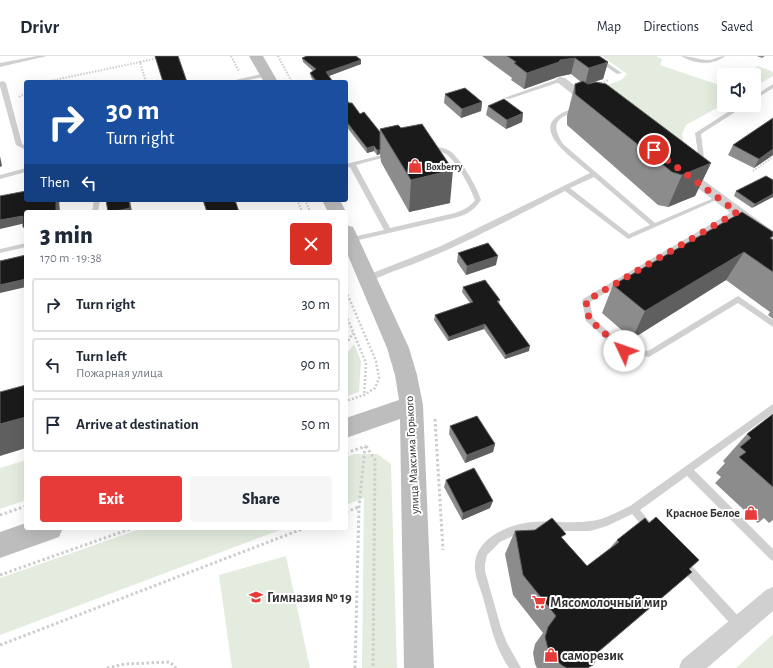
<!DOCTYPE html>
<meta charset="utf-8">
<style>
body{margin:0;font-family:"Alegreya Sans",sans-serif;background:#f6f6f7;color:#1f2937;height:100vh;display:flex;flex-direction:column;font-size:15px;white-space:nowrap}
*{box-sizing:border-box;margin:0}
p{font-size:13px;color:#747a83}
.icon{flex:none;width:22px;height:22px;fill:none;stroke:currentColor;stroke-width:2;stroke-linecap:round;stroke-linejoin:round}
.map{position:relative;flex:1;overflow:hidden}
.drawer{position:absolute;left:24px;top:154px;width:324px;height:320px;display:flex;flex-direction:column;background:#fff;border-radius:4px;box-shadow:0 4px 16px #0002}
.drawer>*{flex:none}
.guide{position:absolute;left:24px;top:24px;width:324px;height:122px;border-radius:4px;box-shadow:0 4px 16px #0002;background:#1a4fa0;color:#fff;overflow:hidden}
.fabs{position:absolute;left:717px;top:12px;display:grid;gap:8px}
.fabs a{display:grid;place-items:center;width:44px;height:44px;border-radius:4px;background:#fff;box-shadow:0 4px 16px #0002;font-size:20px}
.pin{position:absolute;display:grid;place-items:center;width:34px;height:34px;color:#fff;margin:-17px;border:2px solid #fff;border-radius:50%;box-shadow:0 1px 4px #0007}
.me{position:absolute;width:44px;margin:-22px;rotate:312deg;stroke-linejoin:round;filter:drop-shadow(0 0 3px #0008)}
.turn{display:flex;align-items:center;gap:14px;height:84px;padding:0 16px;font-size:18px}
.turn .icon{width:52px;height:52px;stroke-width:2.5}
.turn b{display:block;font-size:28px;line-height:34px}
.then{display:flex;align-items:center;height:38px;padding:0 16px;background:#0003;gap:8px;font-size:15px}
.round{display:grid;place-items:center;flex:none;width:42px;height:42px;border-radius:4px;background:#f6f6f7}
.head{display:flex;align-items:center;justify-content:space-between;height:68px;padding:0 16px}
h1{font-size:24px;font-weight:800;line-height:30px}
.action{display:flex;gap:8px;margin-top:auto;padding:8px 16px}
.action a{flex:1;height:46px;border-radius:4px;background:#e63b38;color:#fff;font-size:16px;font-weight:800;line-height:46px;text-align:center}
.action a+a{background:#f6f6f7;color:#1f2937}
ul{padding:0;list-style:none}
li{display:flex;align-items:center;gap:12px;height:54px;margin:0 8px 6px;padding:0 8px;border:2px solid #e0e1e3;border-radius:4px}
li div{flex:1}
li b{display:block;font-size:15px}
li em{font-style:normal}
header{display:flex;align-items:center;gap:24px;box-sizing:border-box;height:56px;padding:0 20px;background:#fff;border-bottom:1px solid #e0e1e3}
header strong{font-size:19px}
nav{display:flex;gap:22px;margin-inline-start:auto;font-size:14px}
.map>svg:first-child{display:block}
</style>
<header>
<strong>Drivr</strong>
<nav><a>Map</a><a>Directions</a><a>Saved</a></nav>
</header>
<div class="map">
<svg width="773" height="612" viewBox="0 0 773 612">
<rect width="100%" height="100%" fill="#fff"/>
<path fill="#e4ecdf" d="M602 0H656L662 3 660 9 716 28 724 27V48L686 69 682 78 685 95 592 35 621 24 627 18Z
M758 10 773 16V20L754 31V19H742Z
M354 288 361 305 359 336 347 340 346 299Z
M354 398H377L391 408 397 612H362L364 442 346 449V401Z
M26 404V444L0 453V412Z
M143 472H285L0 579V522Z
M286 500 310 612H232L219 519Z
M773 578V612H736Z"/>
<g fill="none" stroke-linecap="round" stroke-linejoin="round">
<path stroke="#cdcdcd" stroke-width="2" stroke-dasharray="1.5 1.5" stroke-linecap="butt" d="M231 0 239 15
M278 0 292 26
M45 26 140 6
M146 26 140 6 158 2
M598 28 609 24
M19 41 26 37
M753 115 773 101
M297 144 302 155
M305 144 310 155"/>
<path stroke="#cdcdcd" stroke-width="2.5" stroke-dasharray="2 2" stroke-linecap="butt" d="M301 154 302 156
M309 154 310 156
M346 235 376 305 379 322 375 332 364 339 346 345
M346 259 366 307 364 339
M346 288 353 277"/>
<path stroke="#cdcdcd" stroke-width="3" stroke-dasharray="2.5 2.5" stroke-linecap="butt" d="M435 363 443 494
M366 390 375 404 373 612
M346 397 366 390
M346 456 359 451
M0 459 26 450
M0 519 133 472
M0 589 305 472
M107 612 125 608 170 606 176 612
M355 612 359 451 365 391"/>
<path fill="#d0d0d0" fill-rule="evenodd" d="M37 0H47L0 11V7Z
M591 0H597L622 17 617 18Z
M681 0C691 0 699 4 708 4 714 4 718 0 725 0 713 10 694 8 681 0Z
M266 17 269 19 268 20 238 26H227Z
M561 22 564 24 563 25 509 43 504 42Z
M3 25 6 27 22 88 26 90V94L16 89 0 30V26Z
M773 28V32L754 44V40Z
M739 49H746L701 78 705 110 704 111H700L695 77Z
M578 51 580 52V54C558 61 549 66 563 88L655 167 716 141 718 140 721 142 628 183 565 135C507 165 450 196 389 217 382 220 372 225 365 224L364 222 365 220 441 190 590 117C566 97 521 67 578 51ZM594 121 650 169 629 178 570 132Z
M432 90C438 91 445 92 450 95 461 103 477 131 481 144 474 155 466 159 454 162L350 186H348L347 184 348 182 384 174 350 111 346 112V108L390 97 393 99 356 109 390 172 455 157C463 154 470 151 475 144 470 131 456 103 444 97 438 94 431 95 426 92Z
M26 112V116L0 123V119Z
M94 144H100L98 156H92Z
M735 154H737L740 156 590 246 593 262 627 292 648 295 738 240 773 264V271L738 247 649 301 622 297 586 265 582 245 583 243Z
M26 187V191L0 197V193Z
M773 348V357L694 414 773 493V505L770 503 687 420 640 454 655 472 653 475 650 477 647 475 632 458 607 470 590 475H542L519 477 500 486 487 499 485 508V515L501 572 507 587 521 612H509C493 588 490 565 482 538 479 529 474 518 475 508 476 482 509 468 532 466 551 464 571 468 590 465 604 464 617 456 630 450Z
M685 505 689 507 743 565 744 569 743 573 739 574 735 573 681 513 680 510 681 507Z"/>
<path fill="#d0d0d0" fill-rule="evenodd" d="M561 21 565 22 594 45 596 47 594 49H586L557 26 556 24 557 22Z
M683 111 687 112 773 175V187L768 185 679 118 677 115 679 112Z
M773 531V555L707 612H679L682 604 766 534Z"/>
<path fill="#bdbdbd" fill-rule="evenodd" d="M249 0H263L278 26H264Z
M322 144H340L346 156H328Z
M346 169 353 171 355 175 409 292 417 319 423 349 434 612H404L400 363 346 382V362L399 344 395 319 387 292 346 195Z
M26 467V472H63L59 481 0 502V476Z"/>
</g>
<path fill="#8c8c8c" d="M482 0H599L608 6 603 23 587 28 711 107 695 140 668 151 658 149 567 69V60L575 28 581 26 571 18 557 21 555 22 524 33 511 24 512 22Z
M757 0H765L762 2Z
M302 2 361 8 329 20 333 26H314L311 21 310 17 313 15 303 6Z
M445 38 482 46 481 55 461 62 444 47Z
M346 43 349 47 360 58 380 76V73L450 147 409 156 381 106 380 98 377 99 374 95 367 97 346 70Z
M488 50 523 57 522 66 506 73 486 59Z
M733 89 773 99 754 112 728 99Z
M773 124 752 152 734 140 736 135Z
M773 184V263L768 259 770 256 726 224 632 283 602 257 613 229Z
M458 197 496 209 466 219 457 206Z
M463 231 500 244 499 247 529 295 505 303 484 273 448 285 434 264 435 259 470 247 462 236Z
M773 358V464L769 467 764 462 758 467 715 427 721 421 716 417 725 407 723 405 747 378Z
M450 370 495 388 493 396 465 407 449 378Z
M446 424 490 452 462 464 444 431Z
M649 467 699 504 689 513 692 516 599 595 589 612H537L535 608 533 597 535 588 543 577 513 539 505 498 515 475 563 483 587 510 610 492 617 484Z"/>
<path fill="#5f5f5f" d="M575 2 571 18 557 21 555 22 524 33 527 17 560 4Z
M361 4V8L326 21V16Z
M608 6 603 23 585 29 589 12Z
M482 46 481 55 461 62 462 53Z
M523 57 522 66 506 73 507 64Z
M374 90V95L367 97V92Z
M773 93V99L754 112 759 103Z
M377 94H380V98L377 99Z
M0 100 2 110 0 111Z
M711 107 695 140 668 151 682 119Z
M453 114 450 147 409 156 411 124Z
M773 138V141L752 152 755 148Z
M56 144H59L60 156H56Z
M129 144H130L132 156H111Z
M23 160 26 167 0 173V164Z
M26 170V176L23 171Z
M744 196 726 224 632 283 645 255Z
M498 200 496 209 466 219 467 210Z
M26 223V231L0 237V229Z
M485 268 484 273 448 285 449 281Z
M530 290 529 295 505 303 506 299Z
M26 361V392L0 400V368Z
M495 388 493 396 465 407 467 399Z
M493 445 490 452 462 464 463 457Z
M692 516 669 536 582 610 599 595Z"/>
<path fill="#1a1a1a" stroke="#5f5f5f" d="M155 0H178L187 26H163Z
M307 0H356L361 4 326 16 333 26H317L310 17 316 13 302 2Z
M507 0H599L608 6 589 12 575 2 560 4 559 6 527 17 514 7 516 6Z
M583 25 588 28 596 26 606 28 711 107 682 119 672 116 575 38V28Z
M465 32 482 46 462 53 445 38Z
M346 43 349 47H352L360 58 364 56 380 76V94H377L374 90 367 92 346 65Z
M504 43 523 57 507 64 488 50Z
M773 62V93L759 103 733 89Z
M422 68 453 114 411 124 380 73 398 69 401 72Z
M766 120 773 124V138L755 148 736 135Z
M26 135V144H56V156H26V170L23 171V160L0 164V140Z
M106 144H129L130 152 111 156H108Z
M203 144H235L239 156H207Z
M742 156 773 176V180L770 182 773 184V216L744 196 645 255 613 229Z
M488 187 498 200 467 210 458 197Z
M26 199V223L0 229V205Z
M485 224 500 244 497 245 530 290 506 299 485 268 449 281 435 259 473 246 463 231Z
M26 329V361L0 368V336Z
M773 358V431L739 401 746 396 740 391 751 382 747 378Z
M477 360 495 388 467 399 450 370Z
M474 412 493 445 463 457 446 424Z
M656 461 699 504 689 513 692 516 599 595 598 600 593 609 587 612H567L563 610 554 603 548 593 545 581 548 571 556 560 523 519 515 475 535 474 552 462 566 478 561 481 587 510 619 486 617 484 645 462 649 467Z"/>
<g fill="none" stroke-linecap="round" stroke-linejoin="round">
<path stroke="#e63b38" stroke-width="7" stroke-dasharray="0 12.6" d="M624 295 589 263 586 245 737 156 654 94"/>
</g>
<defs>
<symbol id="shop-bare" viewBox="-9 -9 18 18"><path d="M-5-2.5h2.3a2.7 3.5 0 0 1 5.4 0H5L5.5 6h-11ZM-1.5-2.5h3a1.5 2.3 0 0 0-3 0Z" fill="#e63b38" stroke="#fff" stroke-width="2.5" paint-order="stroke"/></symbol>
<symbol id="school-bare" viewBox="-9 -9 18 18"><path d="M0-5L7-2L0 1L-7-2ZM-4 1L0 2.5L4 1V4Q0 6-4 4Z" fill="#e63b38" stroke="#fff" stroke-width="2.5" paint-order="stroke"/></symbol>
<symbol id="supermarket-bare" viewBox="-9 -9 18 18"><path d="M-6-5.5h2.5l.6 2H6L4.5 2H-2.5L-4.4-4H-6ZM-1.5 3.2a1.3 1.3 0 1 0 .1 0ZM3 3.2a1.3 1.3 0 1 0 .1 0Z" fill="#e63b38" stroke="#fff" stroke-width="2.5" paint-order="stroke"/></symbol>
</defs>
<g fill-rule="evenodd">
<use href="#shop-bare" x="405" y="100" width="20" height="20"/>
<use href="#shop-bare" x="741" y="447" width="20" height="20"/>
<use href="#school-bare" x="246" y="531" width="20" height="20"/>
<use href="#supermarket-bare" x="529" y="536" width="20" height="20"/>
<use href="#shop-bare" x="541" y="589" width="20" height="20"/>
</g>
<g text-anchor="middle" stroke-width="4" stroke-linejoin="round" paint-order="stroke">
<g font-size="10" font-weight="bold" fill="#333" stroke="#fff" text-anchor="start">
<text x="426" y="114">Boxberry</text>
</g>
<g font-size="12" fill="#333" stroke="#fff">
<text transform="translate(412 399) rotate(-93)" y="4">улица Максима Горького</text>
</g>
<g font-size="12" font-weight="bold" fill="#333" stroke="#fff" text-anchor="end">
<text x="740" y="461">Красное Белое</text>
</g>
<g font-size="14" font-weight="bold" fill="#333" stroke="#fff" text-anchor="start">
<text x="267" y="546">Гимназия № 19</text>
<text x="550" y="551">Мясомолочный мир</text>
<text x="562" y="604">саморезик</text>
</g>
</g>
</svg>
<div class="fabs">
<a><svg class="icon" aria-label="sound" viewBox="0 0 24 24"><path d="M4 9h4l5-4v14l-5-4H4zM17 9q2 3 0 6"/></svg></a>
</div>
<div class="pin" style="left:654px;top:94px;background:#d93025"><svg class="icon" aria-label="arrive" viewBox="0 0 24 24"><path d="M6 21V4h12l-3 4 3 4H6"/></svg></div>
<svg class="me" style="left:624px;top:295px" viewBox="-20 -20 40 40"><circle r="19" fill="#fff"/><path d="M0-13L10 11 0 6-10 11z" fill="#e63b38"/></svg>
<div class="guide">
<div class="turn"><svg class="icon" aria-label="right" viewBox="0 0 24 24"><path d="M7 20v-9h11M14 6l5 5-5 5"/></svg><div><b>30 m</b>Turn right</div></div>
<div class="then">Then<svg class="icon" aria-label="left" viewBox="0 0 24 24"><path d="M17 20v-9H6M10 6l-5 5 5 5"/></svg></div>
</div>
<section class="drawer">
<div class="head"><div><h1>3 min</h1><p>170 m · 19:38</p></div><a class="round" style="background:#d93025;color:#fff"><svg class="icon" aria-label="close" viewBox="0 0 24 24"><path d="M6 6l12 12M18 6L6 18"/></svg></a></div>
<ul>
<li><svg class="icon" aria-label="right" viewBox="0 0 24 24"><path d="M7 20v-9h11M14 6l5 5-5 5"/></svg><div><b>Turn right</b></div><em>30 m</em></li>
<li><svg class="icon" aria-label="left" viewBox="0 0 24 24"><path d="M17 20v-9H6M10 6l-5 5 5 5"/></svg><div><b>Turn left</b><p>Пожарная улица</p></div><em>90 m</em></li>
<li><svg class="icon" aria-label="arrive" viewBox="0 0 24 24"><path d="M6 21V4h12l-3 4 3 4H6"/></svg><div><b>Arrive at destination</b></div><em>50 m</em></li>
</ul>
<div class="action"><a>Exit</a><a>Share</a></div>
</section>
</div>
